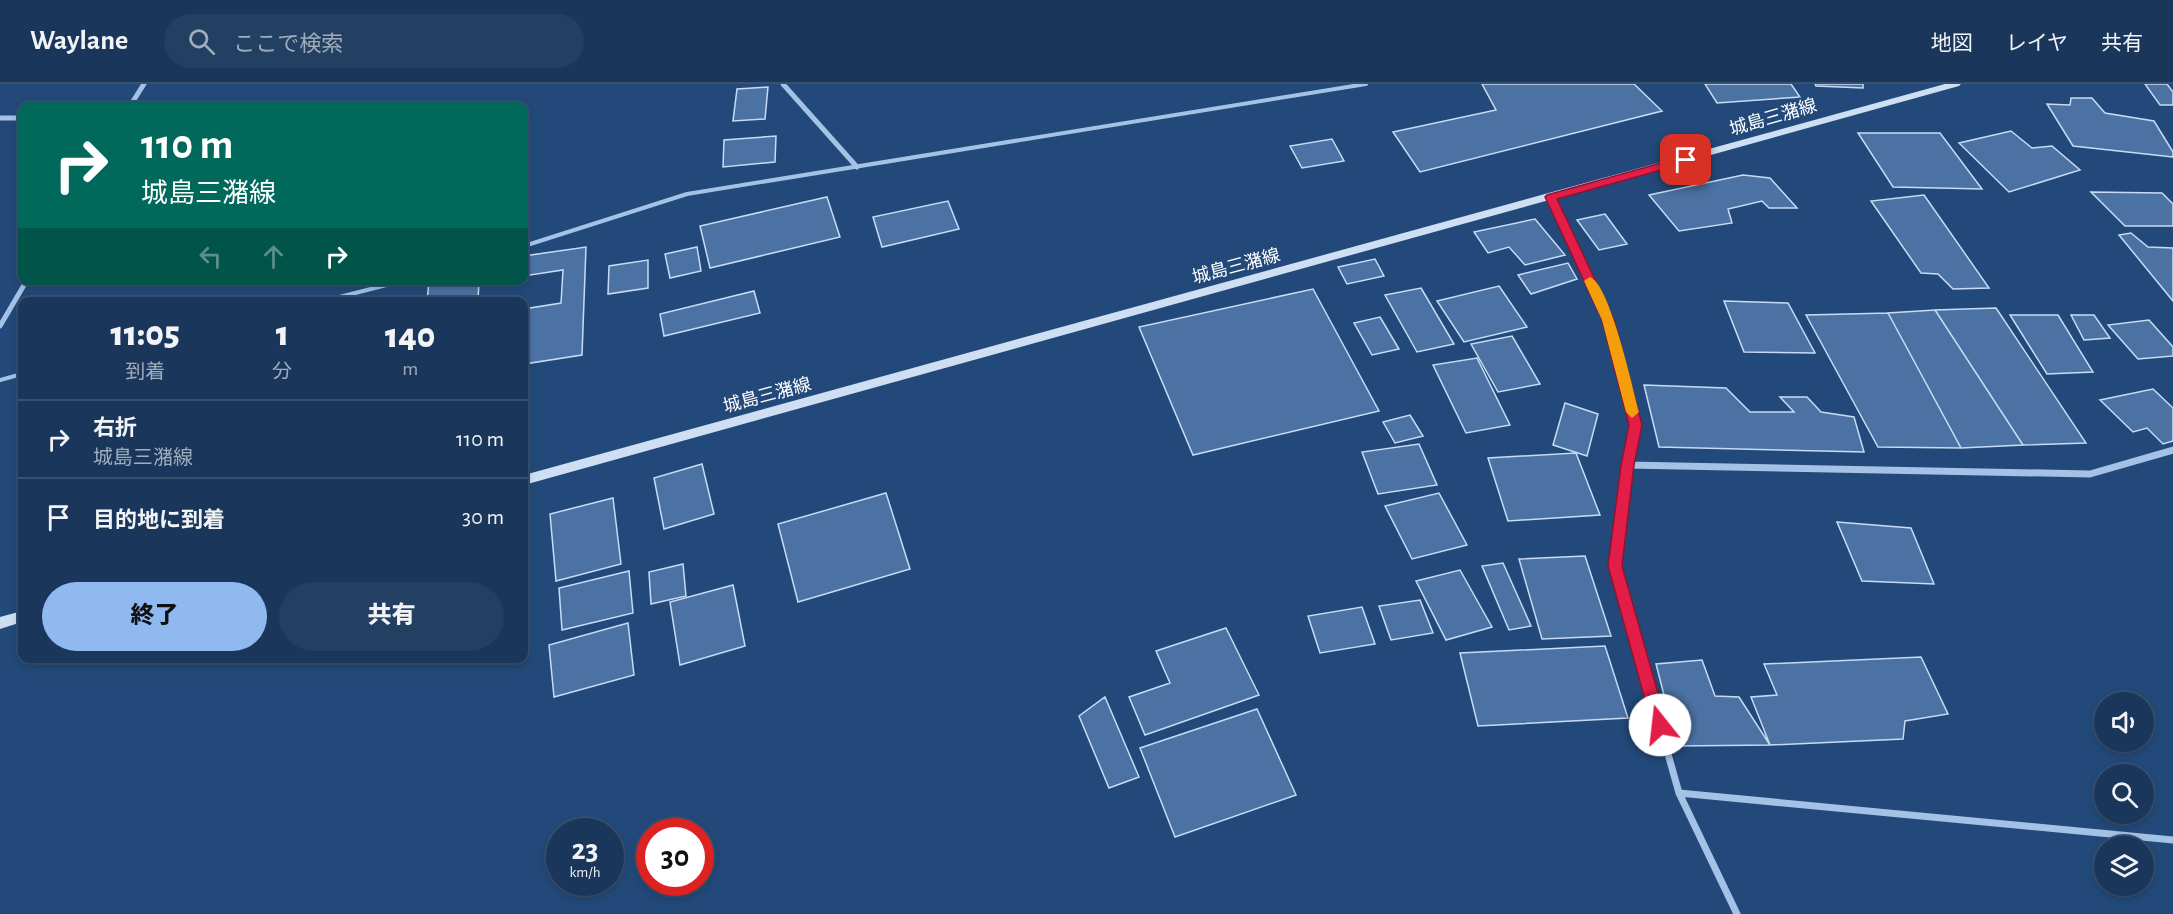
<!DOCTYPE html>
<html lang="ja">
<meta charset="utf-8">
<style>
body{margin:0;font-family:"Alegreya Sans","Noto Sans JP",sans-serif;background:#233f61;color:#f1f3f6;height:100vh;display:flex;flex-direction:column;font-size:22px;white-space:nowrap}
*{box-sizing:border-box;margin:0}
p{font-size:20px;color:#9facbb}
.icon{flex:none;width:33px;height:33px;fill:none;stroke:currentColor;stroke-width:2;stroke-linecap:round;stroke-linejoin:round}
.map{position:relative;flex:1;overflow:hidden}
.sheet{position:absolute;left:18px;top:213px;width:510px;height:366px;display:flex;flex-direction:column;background:#1a375b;border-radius:12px;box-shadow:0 3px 9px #0003,0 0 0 2px #385171}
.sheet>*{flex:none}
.guide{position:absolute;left:18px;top:18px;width:510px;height:183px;border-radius:12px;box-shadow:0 3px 9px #0003,0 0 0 2px #385171;background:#00695c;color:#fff;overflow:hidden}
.buttons{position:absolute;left:2094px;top:608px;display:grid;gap:12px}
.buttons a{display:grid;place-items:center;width:60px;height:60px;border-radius:50%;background:#1a375b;box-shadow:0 3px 9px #0003,0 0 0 2px #385171;font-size:30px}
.speed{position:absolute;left:546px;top:734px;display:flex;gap:12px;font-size:30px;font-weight:700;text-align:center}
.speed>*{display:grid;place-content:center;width:78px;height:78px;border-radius:50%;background:#1a375b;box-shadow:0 3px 9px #0003,0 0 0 2px #385171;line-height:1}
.speed small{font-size:15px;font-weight:400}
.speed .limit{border:9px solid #d22;background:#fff;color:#111}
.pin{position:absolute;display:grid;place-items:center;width:51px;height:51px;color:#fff;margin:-26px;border-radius:12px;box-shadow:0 3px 9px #0006}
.me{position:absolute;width:66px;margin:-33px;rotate:344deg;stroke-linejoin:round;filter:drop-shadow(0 0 4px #0008)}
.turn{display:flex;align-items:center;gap:21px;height:126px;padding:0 24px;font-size:27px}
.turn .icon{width:78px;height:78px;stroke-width:2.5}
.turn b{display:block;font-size:42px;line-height:51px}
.lanes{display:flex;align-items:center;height:57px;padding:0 24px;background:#0003;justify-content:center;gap:30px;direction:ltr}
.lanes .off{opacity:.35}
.eta{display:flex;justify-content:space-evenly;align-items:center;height:102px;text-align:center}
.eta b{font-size:36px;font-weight:800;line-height:42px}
.primary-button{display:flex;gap:12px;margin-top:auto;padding:12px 24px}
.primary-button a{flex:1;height:69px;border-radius:36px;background:#90b9f0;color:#111;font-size:24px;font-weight:800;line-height:69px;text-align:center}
.primary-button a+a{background:#233f61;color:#f1f3f6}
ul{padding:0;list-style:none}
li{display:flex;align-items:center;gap:18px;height:78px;padding:0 24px;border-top:2px solid #385171}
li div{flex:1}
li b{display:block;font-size:22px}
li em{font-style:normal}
header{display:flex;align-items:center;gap:36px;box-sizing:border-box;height:84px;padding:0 30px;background:#1a375b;border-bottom:2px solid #385171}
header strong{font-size:28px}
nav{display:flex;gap:33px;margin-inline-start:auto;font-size:21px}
.search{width:420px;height:54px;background:#233f61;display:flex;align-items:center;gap:15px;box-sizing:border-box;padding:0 21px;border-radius:33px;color:#9facbb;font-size:22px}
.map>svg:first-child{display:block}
</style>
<header>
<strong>Waylane</strong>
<div class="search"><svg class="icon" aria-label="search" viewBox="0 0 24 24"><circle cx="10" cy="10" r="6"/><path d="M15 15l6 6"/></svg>ここで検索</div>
<nav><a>地図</a><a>レイヤ</a><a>共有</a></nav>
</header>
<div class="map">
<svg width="2173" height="830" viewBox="0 0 2173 830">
<rect width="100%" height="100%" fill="#224979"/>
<path fill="#4b72a3" stroke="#c7dcf4" stroke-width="1.5" d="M1482 0H1634L1662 27 1420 88 1393 48 1496 26Z
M1705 0H1791L1800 13 1717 19Z
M1815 0H1863V4L1816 2Z
M2145 0H2167L2173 8V21H2160Z
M768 3 765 35 733 37 737 5Z
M2071 14H2092L2105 29 2154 37 2173 68V73L2073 62 2047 20 2070 21Z
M2011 47 2032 64 2052 62 2080 86 2009 108 1959 59Z
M1858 49H1940L1982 105 1893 103Z
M776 52 775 78 723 83 724 56Z
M1332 55 1344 77 1302 84 1290 62Z
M1743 91 1770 94 1797 124H1769L1762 117 1728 125 1732 139 1679 147 1649 111Z
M2091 108 2162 109 2173 120V142H2125Z
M1924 111 1989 204 1953 205 1938 190 1921 189 1871 117Z
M827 113 840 153 710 184 700 142Z
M948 117 959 145 882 163 873 133Z
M1605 130 1627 160 1599 166 1577 136Z
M1535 135 1565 171 1525 181 1509 163 1488 169 1474 148Z
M2131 149 2148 163 2173 164V217L2119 151Z
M586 163 582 271 524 280V225L561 219 563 186 524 192V172Z
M697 163 701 187 670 194 665 170Z
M1375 175 1384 192 1347 200 1338 183Z
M648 176V204L608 210 609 182Z
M1568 179 1577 195 1531 210 1518 191Z
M429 196H479L478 218H427Z
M1499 202 1527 243 1464 258 1437 217Z
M1421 204 1454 260 1417 268 1385 211Z
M1313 205 1379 327 1193 371 1139 243Z
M754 207 760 229 664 252 660 230Z
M1724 217 1788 219 1815 269 1744 268Z
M1996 224 2086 359 2023 361 1935 226Z
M1935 226 2023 361 1961 364 1888 229Z
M1888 229 1961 364 1878 363 1806 231Z
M2010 231H2058L2093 288 2047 290Z
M2071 231H2094L2110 254 2084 256Z
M1380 233 1399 265 1372 271 1354 239Z
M2149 236 2173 263V272L2138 275 2108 241Z
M1512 252 1540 300 1498 308 1471 260Z
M1477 274 1510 341 1466 349 1433 281Z
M1644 301 1726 304 1750 328H1794L1780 313H1807L1821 328 1854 333 1864 368 1659 363Z
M2153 305 2173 324V357L2163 360 2147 344 2133 348 2100 316Z
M1565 319 1598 330 1587 372 1553 361Z
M1410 331 1423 352 1395 359 1383 338Z
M1419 360 1437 401 1378 410 1362 368Z
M1576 369 1600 431 1508 437 1488 374Z
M702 380 714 430 664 445 654 394Z
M886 409 910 485 798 518 778 440Z
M1439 409 1467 461 1412 475 1385 422Z
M613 414 621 480 556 497 550 430Z
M1837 438 1911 444 1934 500 1862 497Z
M1585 472 1611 552 1542 555 1519 475Z
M1503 479 1531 542 1509 546 1482 482Z
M683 480 686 512 651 520 649 488Z
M1460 486 1492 543 1446 556 1416 497Z
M629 487 633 529 562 546 559 504Z
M733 501 745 562 680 581 670 518Z
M1420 516 1433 549 1391 556 1379 522Z
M1362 523 1375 560 1320 569 1308 532Z
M628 539 634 591 554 613 549 561Z
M1226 544 1259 611 1145 651 1129 613 1170 599 1156 567Z
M1605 562 1628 634 1478 642 1460 569Z
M1921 573 1948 630 1905 637 1903 655 1770 661 1751 613 1777 611 1764 580Z
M1702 576 1715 612 1739 613 1770 661 1677 662 1656 580Z
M1105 613 1139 693 1109 704 1079 632Z
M1257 625 1296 711 1175 753 1140 664Z"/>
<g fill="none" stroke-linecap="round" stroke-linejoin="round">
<path stroke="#a4c2e5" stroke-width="4" d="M524 162 687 110 1366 0
M320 218 406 196
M0 296 22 290"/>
<path stroke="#a4c2e5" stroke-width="5" d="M783 0 857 83
M130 22 144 0
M0 34H22
M1551 113 1608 236 1635 341 1630 366
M0 242 27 196"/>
<path stroke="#a4c2e5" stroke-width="7" d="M1630 365 1615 482 1679 709 1737 830
M1627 381 2090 390 2173 366
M1679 709 2173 756"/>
<path fill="#cedff4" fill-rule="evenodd" d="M1945 0H1961L1959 2 524 401V391Z
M22 527V538L0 545V533Z"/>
</g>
<path fill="#e11d48" stroke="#92132f" stroke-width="1.5" d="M1686 72 1690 73V78L1557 115 1614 236 1642 341 1634 381 1622 482 1667 641 1665 646 1660 648 1654 646 1652 641 1608 482 1621 381 1629 341 1602 236 1545 113 1547 111Z"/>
<path fill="#f59e0b" d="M1590 193C1610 200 1633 306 1639 328L1632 334 1626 328 1602 236 1584 197Z"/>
<g text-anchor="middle" stroke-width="4.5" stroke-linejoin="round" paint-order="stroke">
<g font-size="18" fill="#fff" stroke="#224979">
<text transform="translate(1773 33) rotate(-16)" y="6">城島三潴線</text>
<text transform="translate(1236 182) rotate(-15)" y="6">城島三潴線</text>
<text transform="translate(767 311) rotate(-15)" y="6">城島三潴線</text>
</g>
</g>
</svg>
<div class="buttons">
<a><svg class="icon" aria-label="sound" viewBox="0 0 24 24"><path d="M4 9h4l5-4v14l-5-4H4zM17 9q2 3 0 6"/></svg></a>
<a><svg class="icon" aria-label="search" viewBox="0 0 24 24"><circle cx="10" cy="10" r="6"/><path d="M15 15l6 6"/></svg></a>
<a><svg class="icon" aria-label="layers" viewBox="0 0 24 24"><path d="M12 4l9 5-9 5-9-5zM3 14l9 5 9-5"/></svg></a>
</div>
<div class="speed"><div>23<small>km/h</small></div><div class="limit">30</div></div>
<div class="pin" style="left:1686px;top:76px;background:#d93025"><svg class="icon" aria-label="arrive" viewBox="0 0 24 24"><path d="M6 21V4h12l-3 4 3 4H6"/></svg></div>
<svg class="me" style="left:1660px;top:641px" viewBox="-20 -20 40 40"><circle r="19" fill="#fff"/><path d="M0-13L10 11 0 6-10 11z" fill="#e11d48"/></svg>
<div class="guide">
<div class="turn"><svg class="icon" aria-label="right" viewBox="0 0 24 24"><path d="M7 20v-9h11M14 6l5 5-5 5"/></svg><div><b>110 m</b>城島三潴線</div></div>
<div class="lanes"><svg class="icon off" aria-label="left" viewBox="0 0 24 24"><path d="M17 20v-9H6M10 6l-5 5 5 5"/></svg><svg class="icon off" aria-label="ahead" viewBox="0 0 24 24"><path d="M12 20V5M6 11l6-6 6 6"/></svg><svg class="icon" aria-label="right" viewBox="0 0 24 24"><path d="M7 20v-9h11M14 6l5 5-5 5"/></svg></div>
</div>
<section class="sheet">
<div class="eta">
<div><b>11:05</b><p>到着</p></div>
<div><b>1</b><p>分</p></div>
<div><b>140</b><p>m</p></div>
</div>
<ul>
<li><svg class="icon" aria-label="right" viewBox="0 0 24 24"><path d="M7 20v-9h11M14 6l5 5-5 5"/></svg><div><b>右折</b><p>城島三潴線</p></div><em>110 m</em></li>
<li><svg class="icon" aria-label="arrive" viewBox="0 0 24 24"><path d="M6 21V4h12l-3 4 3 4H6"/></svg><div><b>目的地に到着</b></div><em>30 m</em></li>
</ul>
<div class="primary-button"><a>終了</a><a>共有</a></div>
</section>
</div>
